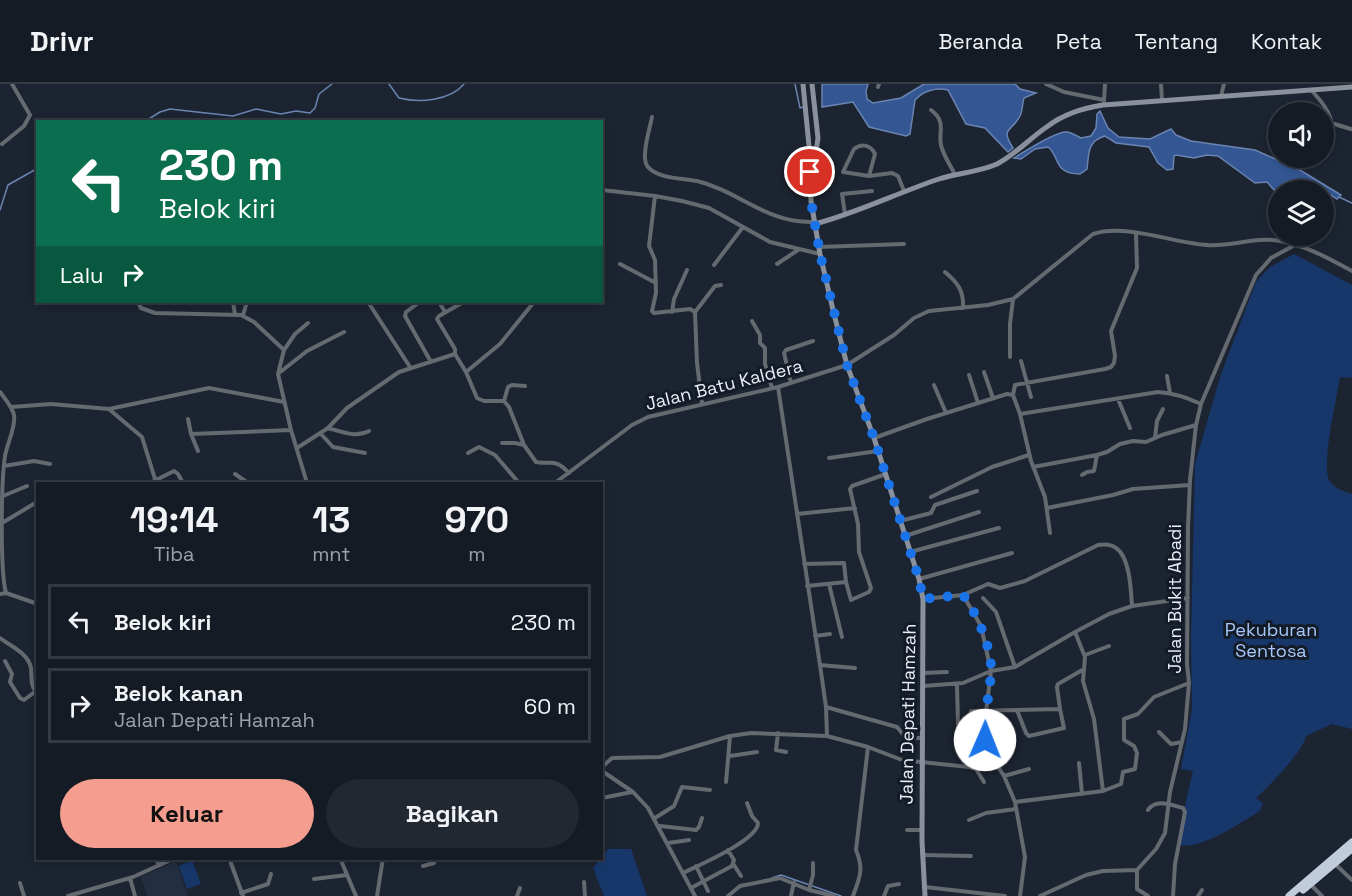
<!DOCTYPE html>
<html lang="id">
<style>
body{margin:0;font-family:"Space Grotesk",sans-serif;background:#222832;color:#f1f3f6;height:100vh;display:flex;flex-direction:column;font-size:22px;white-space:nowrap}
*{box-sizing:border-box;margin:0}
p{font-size:20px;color:#9da1a7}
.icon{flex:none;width:33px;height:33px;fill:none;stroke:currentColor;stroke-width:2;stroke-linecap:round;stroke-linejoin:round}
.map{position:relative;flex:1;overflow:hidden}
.side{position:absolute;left:36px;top:398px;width:567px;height:378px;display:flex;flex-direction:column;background:#151b25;border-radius:0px;box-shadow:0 3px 9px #0003,0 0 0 2px #343942}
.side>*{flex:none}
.banner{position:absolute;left:36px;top:36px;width:567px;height:183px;border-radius:0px;box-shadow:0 3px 9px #0003,0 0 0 2px #343942;background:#0b6e4f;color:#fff;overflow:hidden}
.tools{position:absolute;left:1268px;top:18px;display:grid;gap:12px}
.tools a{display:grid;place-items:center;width:66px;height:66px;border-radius:50%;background:#151b25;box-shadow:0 3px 9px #0003,0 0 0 2px #343942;font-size:30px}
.pin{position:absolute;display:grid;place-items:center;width:51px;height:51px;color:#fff;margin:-26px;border:3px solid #fff;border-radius:50%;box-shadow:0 2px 6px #0007}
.me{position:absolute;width:66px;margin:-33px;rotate:1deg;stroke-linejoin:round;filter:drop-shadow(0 0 4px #0008)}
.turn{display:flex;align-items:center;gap:21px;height:126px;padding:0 24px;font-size:27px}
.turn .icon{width:78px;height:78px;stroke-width:2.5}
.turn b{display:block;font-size:42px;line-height:51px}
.then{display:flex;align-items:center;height:57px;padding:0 24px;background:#0003;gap:12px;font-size:22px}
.eta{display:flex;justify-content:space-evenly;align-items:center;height:102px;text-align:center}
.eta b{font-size:36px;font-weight:600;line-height:42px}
.primary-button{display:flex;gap:12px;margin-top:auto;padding:12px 24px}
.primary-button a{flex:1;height:69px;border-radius:36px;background:#f59d8f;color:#111;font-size:24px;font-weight:600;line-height:69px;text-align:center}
.primary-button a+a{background:#222832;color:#f1f3f6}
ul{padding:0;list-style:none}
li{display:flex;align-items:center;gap:18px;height:75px;margin:0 12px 9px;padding:0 12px;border:3px solid #343942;border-radius:0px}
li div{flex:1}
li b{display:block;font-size:22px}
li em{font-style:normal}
header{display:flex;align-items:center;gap:36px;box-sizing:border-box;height:84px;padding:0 30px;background:#151b25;border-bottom:2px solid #343942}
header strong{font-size:28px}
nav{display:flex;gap:33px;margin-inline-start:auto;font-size:21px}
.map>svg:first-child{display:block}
</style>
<header>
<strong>Drivr</strong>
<nav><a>Beranda</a><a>Peta</a><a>Tentang</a><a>Kontak</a></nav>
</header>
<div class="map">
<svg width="1352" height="812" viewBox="0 0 1352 812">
<rect width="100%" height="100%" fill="#1c2431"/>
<path fill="#232e40" d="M176 777 188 812H147L141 793Z"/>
<path fill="#17376b" d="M1294 170 1352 201V294L1340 293C1337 313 1321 381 1329 396 1334 404 1343 407 1352 410V645L1332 640 1306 652C1303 668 1269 702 1256 714L1263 719 1260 727C1241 738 1202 766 1180 761L1183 730 1193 687 1181 685 1192 625 1191 555 1195 380 1221 290 1256 198 1270 183Z
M608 765H631L647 812H604L593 784Z
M192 776 201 800 187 805 179 782Z"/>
<path fill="#345793" stroke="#6a84b1" stroke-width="1.5" d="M822 0H868L866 7 867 15 873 19 901 14 924 0H1015L1020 5 1036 9 1024 14C1022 20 1023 26 1020 32 1011 49 1000 43 1013 64L1008 68 985 44 966 40 948 6C936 3 923 7 915 16L910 50 906 52 869 43 853 18 822 23Z
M1100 27 1108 44 1119 53 1150 55 1171 45 1176 51 1191 57 1255 66 1300 86 1341 111 1337 115C1322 106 1293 84 1278 105L1274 106 1267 98 1255 99 1218 72 1207 71 1194 74 1176 71 1174 72 1173 85 1167 86 1158 79 1149 63 1116 59 1105 52C1087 57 1089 70 1087 85L1080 90C1053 90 1060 72 1048 63L1035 65 1021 75 1014 74C1024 68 1057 46 1067 48 1072 49 1077 52 1081 54L1091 52 1096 44 1097 30Z"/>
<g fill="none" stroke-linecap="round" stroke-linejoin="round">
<path stroke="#6a84b1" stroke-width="1.5" d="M389 0 399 14C419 19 450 17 464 0
M795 0 800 24 803 23
M144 38 160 28 170 25 233 32 256 25 281 30 296 27 310 29 315 24 319 10 332 0
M1339 113 1352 119
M0 126 8 101 38 84
M772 794 781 791 841 812"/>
<path stroke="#656970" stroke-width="4" d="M1046 0 1064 8 1104 16
M1161 0 1162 16
M878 3 879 0
M1312 7C1329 25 1339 40 1325 64
M1221 12 1224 0
M1104 17 1105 0
M931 26C947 38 938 48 941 61 943 71 951 82 955 91
M652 33C650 44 640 75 648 83 658 95 683 94 697 97 739 107 767 140 814 138
M1331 39 1351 45
M2 60 24 42 30 31 12 0
M869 92 875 70C871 61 862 59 854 65L843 88 869 92 892 89 898 92 904 107
M602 106 655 112 682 117 709 124 770 158 820 170
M655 112 649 162 655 176 656 209 652 227 654 229 690 225 695 228 697 279 702 319
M845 130 842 110 872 107
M818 163 904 160
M620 180 656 199
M777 180 798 166
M714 181 743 143
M945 188C958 199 964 207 963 224
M138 218 141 224 155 229 241 231 254 238 284 266 278 290 291 346 307 399
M233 218 235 230
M368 218 410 283
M439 218 445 228
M417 220 406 228 405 232 431 278
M672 228 674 215 687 186
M695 228 715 202 721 201
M243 231 247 218
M752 237 760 251V259L765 264V280L772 304
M284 266 295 250 308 239
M455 270V265L437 235 439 232 460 220
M1010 273V240L1013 215
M1021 277 1031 313
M466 288 500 260 534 218
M984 288 993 314
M279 289 307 267 344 248
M969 291 978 319
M1167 292 1170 309
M791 299 784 269 786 266 813 257
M934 301 946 329
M778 303 820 581 826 623 827 652
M0 308C5 315 12 322 14 331 16 344 7 359 5 372 1 398 0 487 6 509L38 520
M1013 311 1015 301 1105 285 1111 283 1114 279 1115 272 1111 247 1137 184 1136 150
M1118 315 1130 344
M504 317 508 303 512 301 525 302
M11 323 51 320 109 325 209 304 284 318
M110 326 142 353 155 395
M1020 330 1031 377 1045 413 1050 449
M188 335 191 350 198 367
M328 344C342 348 356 354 369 347
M191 350 291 346
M321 350 333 363 365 369
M874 354 927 335 1007 310 1013 311 1020 330 1158 308C1174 309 1186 313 1201 320
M1155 354 1157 337 1163 325
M502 359H515L524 361
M297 364 328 344 347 324 399 288 455 270 466 288 477 314 484 317H504L509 323 524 361 536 378C553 381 555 374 569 389
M468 369 479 363 495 371 519 399
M829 374 878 367
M4 382 34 377 50 380
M1033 383 1097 371 1107 368 1120 360 1133 357 1146 358 1162 351 1196 341
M235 390 248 399
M1082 391 1087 388 1094 387 1097 371
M150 399 174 387 178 390 183 399
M555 399 632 341 648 333 778 303 847 281 894 251 914 234 929 227 988 221 1013 215 1093 150C1126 139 1173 159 1207 161 1231 163 1257 152 1280 157 1307 162 1328 174 1352 187
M3 412 27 402
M931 413 992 383 1029 371
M1047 424 1113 411 1133 405 1190 401
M797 430 855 424
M900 437 931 429 935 421 977 407
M2 439 37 418
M905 452 979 428
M910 468 999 444
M804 480 844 479 846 498
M919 495 1012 469
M829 500 842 553
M807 502 846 498 851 516 869 508 871 504 859 468 858 440 850 405 852 402 886 390
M0 510 6 509
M963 511 988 500 1000 504 1025 497 1098 461C1104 460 1111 460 1116 464 1130 473 1131 507 1132 522
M983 514 996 528 1015 583
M923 515 963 511 981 542 991 587 986 628 985 654 987 666 1004 692 1015 718 1025 773 1020 812
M1075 548 1085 573 1083 597 1094 635 1103 707
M815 552 830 550
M0 554C12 563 28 569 31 584 32 593 30 601 36 608
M1085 571 1109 562
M5 577 12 590 10 598 20 614 24 616 36 607
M820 581 855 584
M923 589 947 588
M957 601 958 640 970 641 971 627 1060 625 1064 644 1029 652 1026 649 1017 626
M923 602 963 599 991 587 1015 583 1075 548 1109 530 1132 522 1188 514
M826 623 897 643 906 654H923
M1060 625 1057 603 1058 600 1084 585
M1159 648 1171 660 1182 658
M778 649 776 666 786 668
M730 672 757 668
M1079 679 1082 710
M602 683 612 674 660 673 730 652 751 649 827 652 868 663 902 676 969 683 976 685 984 698
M602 687 633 708 648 724 695 812
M1004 692 1029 685
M726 698 730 652
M602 714 632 708
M1015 718 1103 707 1121 700 1123 688 1135 685 1137 669 1134 662 1124 656V635L1138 630 1154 613 1189 599
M1148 726C1156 714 1171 721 1183 724L1185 728 1175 780 1173 812
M655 734 674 722 682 703 710 706
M969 736 986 729 1016 725
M660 742 696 746 699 743 702 734
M907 746H922
M668 759 689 756
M923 771 971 772
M154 774 160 781
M229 774 243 812
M340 774 356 812
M1335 780 1352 796
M734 781 741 792
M423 782 434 779 435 774
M696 782 708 807
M1137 786V805L1148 812
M683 789C699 781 758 756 758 739L752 732 747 719
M130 794 135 812
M314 795 347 791
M584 798 585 812
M20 799 24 812
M1311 801 1322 812
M925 803 1005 812
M691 804 732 782 734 776 728 766
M809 806 813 791V779
M241 809 268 800 271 790
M68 812 133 793 175 774
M377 812 383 774
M517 812 520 804
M728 812 740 802 780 794 809 806 834 812
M791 812 794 798
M853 812C860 793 864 785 856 766L868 663
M884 812 888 802 899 800
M1040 812 1086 791 1103 787 1137 786 1156 765 1165 749 1170 708 1185 645 1189 599 1187 580 1188 444 1190 396 1196 341 1201 320 1256 191 1271 174 1293 162
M1198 812 1202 806"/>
<path stroke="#8a919c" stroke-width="5" d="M803 0 809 62 811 117 820 170 833 226 847 281 874 354 919 495 923 515 922 757 925 812
M812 0 818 54 812 94
M815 140C857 129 897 109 939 95 958 89 979 88 997 80 1016 70 1030 54 1048 42 1064 30 1083 24 1103 21L1352 3"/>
<path stroke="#c0cbdc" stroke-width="7" d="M1303 806 1352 765
M1289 812 1352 758"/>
</g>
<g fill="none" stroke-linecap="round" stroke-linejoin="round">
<path stroke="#1a73e8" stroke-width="10" stroke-dasharray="0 18" d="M810 88 811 117 820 170 847 281 874 354 919 495 923 515 963 511C977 529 993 567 991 590 989 612 984 633 985 656"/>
</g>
<g text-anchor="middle" stroke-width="6" stroke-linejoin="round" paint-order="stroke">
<g font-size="18" fill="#e9eef7" stroke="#131b27">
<text transform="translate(724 301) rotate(-14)" y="6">Jalan Batu Kaldera</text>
<text transform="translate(1175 515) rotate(-90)" y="6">Jalan Bukit Abadi</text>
<text transform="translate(908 630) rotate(-89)" y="6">Jalan Depati Hamzah</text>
</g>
<g font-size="18" fill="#a8c8fc" stroke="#131b27">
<text x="1271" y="552">Pekuburan<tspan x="1271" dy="21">Sentosa</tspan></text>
</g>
</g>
</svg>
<div class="tools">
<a><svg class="icon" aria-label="sound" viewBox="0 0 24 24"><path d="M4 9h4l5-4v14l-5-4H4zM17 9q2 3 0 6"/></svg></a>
<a><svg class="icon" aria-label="layers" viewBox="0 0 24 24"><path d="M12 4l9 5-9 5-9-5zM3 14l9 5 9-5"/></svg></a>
</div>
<div class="pin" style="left:810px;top:88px;background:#d93025"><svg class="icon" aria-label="arrive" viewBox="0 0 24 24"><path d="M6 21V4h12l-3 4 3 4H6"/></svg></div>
<svg class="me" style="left:985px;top:656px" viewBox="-20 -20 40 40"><circle r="19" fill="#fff"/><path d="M0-13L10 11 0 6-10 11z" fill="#1a73e8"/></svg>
<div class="banner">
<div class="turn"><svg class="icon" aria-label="left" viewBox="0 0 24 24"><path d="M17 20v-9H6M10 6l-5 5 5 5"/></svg><div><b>230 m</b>Belok kiri</div></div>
<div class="then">Lalu<svg class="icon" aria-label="right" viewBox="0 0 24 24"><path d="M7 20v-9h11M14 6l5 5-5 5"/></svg></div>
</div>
<section class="side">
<div class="eta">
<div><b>19:14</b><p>Tiba</p></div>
<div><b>13</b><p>mnt</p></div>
<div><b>970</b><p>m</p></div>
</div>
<ul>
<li><svg class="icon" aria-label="left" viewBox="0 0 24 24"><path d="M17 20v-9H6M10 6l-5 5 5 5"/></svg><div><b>Belok kiri</b></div><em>230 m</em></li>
<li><svg class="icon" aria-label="right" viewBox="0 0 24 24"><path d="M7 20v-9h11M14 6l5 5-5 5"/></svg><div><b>Belok kanan</b><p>Jalan Depati Hamzah</p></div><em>60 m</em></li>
</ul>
<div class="primary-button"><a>Keluar</a><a>Bagikan</a></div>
</section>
</div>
